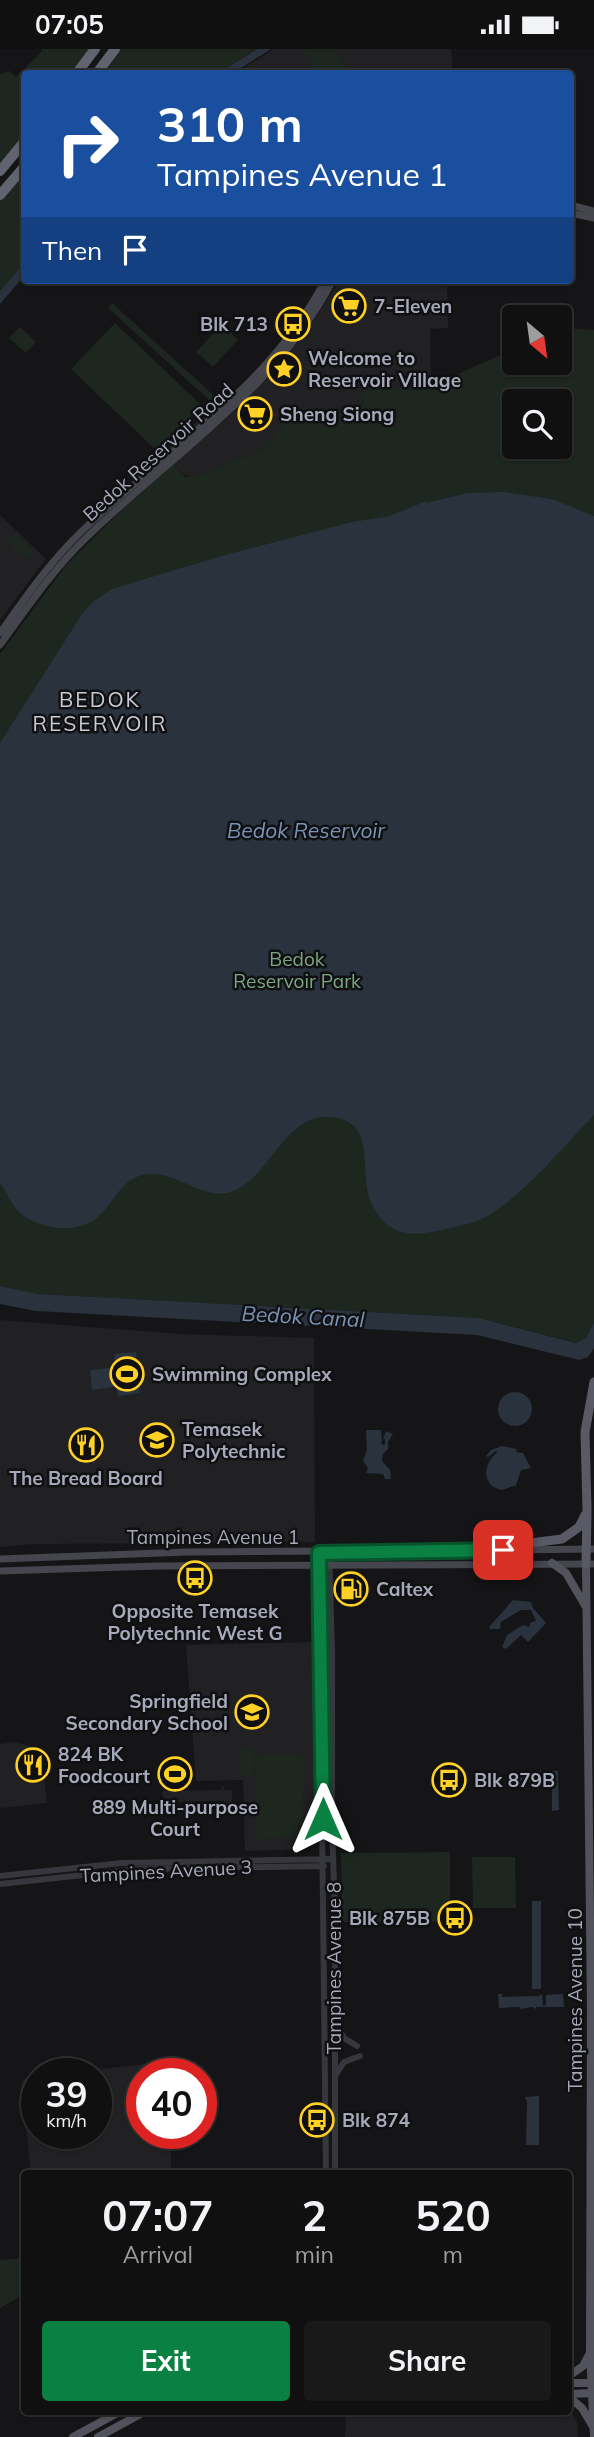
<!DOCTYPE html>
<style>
body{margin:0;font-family:Mulish,sans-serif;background:#19191a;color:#f1f3f6;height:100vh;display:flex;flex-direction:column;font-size:26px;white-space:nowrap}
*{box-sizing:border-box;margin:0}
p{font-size:23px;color:#9c9d9f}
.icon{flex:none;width:38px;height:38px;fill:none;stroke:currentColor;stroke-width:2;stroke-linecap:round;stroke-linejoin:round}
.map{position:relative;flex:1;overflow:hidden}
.drawer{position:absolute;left:21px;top:2121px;width:551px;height:245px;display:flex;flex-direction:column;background:#101011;border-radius:7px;box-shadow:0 2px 5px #0004,0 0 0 2px #303031}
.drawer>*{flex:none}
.hud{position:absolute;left:21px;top:21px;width:553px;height:214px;border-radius:7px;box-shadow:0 2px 5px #0004,0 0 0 2px #303031;background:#1a4fa0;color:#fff;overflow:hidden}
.needle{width:46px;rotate:151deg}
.tools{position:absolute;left:502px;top:256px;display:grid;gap:14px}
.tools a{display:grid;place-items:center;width:70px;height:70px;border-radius:7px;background:#101011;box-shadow:0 2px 5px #0004,0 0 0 2px #303031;font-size:35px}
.speed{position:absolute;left:21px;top:2009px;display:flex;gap:14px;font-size:35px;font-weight:700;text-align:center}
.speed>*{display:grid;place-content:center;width:91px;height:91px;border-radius:50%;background:#101011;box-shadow:0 2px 5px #0004,0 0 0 2px #303031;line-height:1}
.speed small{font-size:18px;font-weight:400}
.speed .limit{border:10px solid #d22;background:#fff;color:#111}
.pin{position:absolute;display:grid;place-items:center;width:60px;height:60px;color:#fff;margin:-30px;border-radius:14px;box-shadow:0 4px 10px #0006}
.me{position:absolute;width:77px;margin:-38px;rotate:0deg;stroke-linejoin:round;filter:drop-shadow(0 0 5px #0008)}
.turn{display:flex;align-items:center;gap:24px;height:147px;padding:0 21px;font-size:32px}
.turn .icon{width:91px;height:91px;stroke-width:2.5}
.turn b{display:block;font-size:49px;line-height:60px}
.then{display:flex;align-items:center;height:66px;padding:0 21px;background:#0003;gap:14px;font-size:26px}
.eta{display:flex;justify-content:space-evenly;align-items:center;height:119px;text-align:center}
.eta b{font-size:42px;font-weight:700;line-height:49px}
.primary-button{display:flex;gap:14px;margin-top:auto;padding:14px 21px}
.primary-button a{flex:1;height:80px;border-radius:7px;background:#0b8043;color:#fff;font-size:28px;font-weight:700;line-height:80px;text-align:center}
.primary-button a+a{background:#19191a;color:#f1f3f6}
.status{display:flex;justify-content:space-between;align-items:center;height:49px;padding:0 35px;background:#101011;direction:ltr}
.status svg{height:19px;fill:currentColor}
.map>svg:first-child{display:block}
</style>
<div class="status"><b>07:05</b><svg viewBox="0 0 49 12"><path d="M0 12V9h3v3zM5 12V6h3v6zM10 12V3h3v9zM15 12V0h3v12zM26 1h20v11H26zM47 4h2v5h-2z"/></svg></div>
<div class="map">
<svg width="594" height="2388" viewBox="0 0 594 2388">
<rect width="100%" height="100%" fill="#151517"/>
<path fill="#212124" d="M274 0H451L453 24H236Z
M340 231H447L448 279 430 280 431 337 363 341V362L282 367V380L266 399 193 428 184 426 174 415 241 357 302 289Z
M0 466 46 510 0 571Z
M0 1271 180 1285 314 1289 315 1493 33 1495 0 1498Z
M314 1593V1791L303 1800 245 1802 243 1731 196 1732 186 1596Z
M15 1693 30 1697 41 1708 47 1754 0 1759V1695Z
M222 1737H224V1741H232V1752L230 1755H232V1765H222L223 1752 162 1753V1742L221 1741Z
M171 2012V2025H142V2084H171V2124H31L21 2034 25 2029 37 2027V2084H96V2025H59Z
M569 2360 577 2373 578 2388H345L346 2363 569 2362Z"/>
<path fill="#1d261f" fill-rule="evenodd" d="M41 0H92L74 24H24V91L0 120V25L10 22 16 28 24 20 27 22 29 20 26 18 42 2Z
M119 0H257L219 24H101Z
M303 0H334L349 24H318Z
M24 125V214L0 242V151Z
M112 254 220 352 219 360 159 412 156 409 212 360 208 350 108 259Z
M115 274 201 356 157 402 71 320Z
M222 275 238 291 213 318 196 303Z
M20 278 36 293 26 304 9 289Z
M563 279 594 281V1274C589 1283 587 1294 574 1293L479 1269 37 1245 0 1237V605L66 516 126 457 174 415 185 428H193L266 399 264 394 271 392 278 381 282 380 281 367 363 362 362 341 431 337 514 300V313H560V280ZM514 352H560V397H514Z
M15 484 34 502 26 511 6 492Z
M240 1701H253V1726H240Z
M303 1705 304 1788 257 1790 256 1706Z
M450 1803V1873H342L341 1804Z
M472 1808H515L516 1859H473Z
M24 2209V2245L0 2259V2211Z"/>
<path fill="#2a323d" d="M257 0H271L233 24H219Z
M24 214V227L0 255V242Z
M503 443 552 450 594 467V1066C562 1099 530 1139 491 1165 479 1173 465 1175 451 1179 417 1187 388 1192 371 1153 357 1123 381 1067 324 1068 286 1069 269 1125 236 1141 206 1155 180 1123 150 1125 123 1126 116 1151 99 1167 79 1186 40 1181 20 1164 11 1156 7 1143 0 1134V694L82 565 94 552 112 540 225 506 352 473 390 467 426 452 427 454 467 444Z
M0 1237 38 1245 479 1269 576 1294 586 1289 594 1274V1299L588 1308 579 1311 477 1286 36 1262 0 1255Z
M136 1303 140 1344 118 1347 114 1305Z
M110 1319 113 1338 92 1341 90 1321Z
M498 1360a17 17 0 1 1 34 0a17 17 0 1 1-34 0Z
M366 1381H381L382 1396 385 1395V1390H383L386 1382 393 1385 388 1393V1400L383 1405 382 1412 390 1421 391 1430H385L383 1425 366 1424 368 1419 363 1412 367 1401Z
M502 1397 517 1400 516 1403 523 1404 531 1419 521 1421 516 1436 502 1441C482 1438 482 1415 497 1404L496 1402 488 1408 486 1407 491 1401Z
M513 1551 531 1553 533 1559 546 1574 528 1593 521 1586 506 1600 502 1598 507 1586 523 1576 530 1578V1574L536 1572 531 1561H521L501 1573 500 1580H490L489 1578Z
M515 1722H558L559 1761 552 1762V1733H515Z
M532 1852H541V1940H532Z
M498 1945H502V1948L539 1947 542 1945 543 1957 546 1956V1946L563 1945 564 1958H536V1960L532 1958 521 1960 520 1958 499 1959Z
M539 2047V2096H526L527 2053 525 2048Z"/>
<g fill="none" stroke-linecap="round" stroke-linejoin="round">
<path stroke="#36363d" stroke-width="6" d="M319 1504 326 2124
M329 1504 332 1601V1776L335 1866V2124
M0 1827 122 1814 333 1810
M0 1835 139 1820 324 1817
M336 1976 344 1989 357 1997
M335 2027 344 2013 360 2007"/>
<path stroke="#44454d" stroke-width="7" d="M570 156 594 162
M570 164 594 169
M0 584C25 549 49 514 80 484 164 403 271 337 325 231
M0 596C27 559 53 520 87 488 172 405 277 340 333 231
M500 1501 594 1500
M0 1510 188 1503 481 1501
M0 1522 158 1517 594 1515"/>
<path stroke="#51525c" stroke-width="8" d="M552 1514 566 1524 586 1558
M586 1515 591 1960 590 2302 594 2388
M569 2327 583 2317 590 2304
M569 2334H594
M569 2345 594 2344
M569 2348 582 2359 592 2376
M73 2388 121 2362
M98 2388 146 2362"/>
<path stroke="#595a65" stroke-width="9" d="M476 1501 562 1490 579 1478 585 1466
M586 1515 587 1461 585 1383 594 1333"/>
<path stroke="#61636e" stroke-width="10" d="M77 24 95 0
M97 24 115 0
M0 122 24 93
M0 146 24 118"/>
</g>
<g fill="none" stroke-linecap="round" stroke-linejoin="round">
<defs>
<path id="route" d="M323 1770 319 1504 503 1501"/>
</defs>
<use href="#route" stroke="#07532c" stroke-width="18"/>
<use href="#route" stroke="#0b8043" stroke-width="12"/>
</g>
<defs>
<symbol id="supermarket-ring" viewBox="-11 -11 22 22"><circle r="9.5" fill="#101012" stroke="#ffd125" stroke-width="1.5"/><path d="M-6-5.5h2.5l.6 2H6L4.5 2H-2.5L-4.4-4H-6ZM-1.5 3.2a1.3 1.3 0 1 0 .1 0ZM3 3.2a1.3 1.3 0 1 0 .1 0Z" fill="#ffd125"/></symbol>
<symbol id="bus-ring" viewBox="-11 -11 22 22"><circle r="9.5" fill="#101012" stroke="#ffd125" stroke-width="1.5"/><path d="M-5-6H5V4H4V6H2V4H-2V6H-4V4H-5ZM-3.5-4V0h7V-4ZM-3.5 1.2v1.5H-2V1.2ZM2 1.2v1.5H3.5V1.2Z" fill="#ffd125"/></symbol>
<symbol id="sight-ring" viewBox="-11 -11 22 22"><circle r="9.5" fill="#101012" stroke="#ffd125" stroke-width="1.5"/><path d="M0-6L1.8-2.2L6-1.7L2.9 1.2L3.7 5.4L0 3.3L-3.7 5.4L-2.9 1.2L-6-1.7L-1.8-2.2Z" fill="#ffd125"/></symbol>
<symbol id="stadium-ring" viewBox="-11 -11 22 22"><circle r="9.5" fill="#101012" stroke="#ffd125" stroke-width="1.5"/><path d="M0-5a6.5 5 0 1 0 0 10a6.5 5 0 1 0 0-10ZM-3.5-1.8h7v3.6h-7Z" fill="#ffd125"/></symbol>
<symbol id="university-ring" viewBox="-11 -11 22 22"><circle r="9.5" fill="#101012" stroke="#ffd125" stroke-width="1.5"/><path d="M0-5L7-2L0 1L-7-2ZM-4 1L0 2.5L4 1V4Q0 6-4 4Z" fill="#ffd125"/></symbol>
<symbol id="restaurant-ring" viewBox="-11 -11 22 22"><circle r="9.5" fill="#101012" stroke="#ffd125" stroke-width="1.5"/><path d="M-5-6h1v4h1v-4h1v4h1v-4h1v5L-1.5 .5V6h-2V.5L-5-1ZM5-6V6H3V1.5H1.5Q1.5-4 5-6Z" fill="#ffd125"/></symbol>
<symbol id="fuel-ring" viewBox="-11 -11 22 22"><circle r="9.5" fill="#101012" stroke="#ffd125" stroke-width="1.5"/><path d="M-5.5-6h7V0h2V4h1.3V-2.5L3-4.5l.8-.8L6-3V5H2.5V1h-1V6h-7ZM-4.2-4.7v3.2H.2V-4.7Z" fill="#ffd125"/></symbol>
<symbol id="school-ring" viewBox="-11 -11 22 22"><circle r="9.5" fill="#101012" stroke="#ffd125" stroke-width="1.5"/><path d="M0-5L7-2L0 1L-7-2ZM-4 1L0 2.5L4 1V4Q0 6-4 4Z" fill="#ffd125"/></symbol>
</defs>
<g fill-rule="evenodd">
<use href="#supermarket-ring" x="330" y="238" width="38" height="38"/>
<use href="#bus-ring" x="274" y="256" width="38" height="38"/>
<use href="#sight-ring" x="265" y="301" width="38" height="38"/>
<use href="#supermarket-ring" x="236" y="346" width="38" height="38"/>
<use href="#stadium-ring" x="108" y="1306" width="38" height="38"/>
<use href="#university-ring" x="138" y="1372" width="38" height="38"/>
<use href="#restaurant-ring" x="67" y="1377" width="38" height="38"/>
<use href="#bus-ring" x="176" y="1510" width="38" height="38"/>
<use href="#fuel-ring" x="332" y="1521" width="38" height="38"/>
<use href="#school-ring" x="233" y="1644" width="38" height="38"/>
<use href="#restaurant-ring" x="14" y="1697" width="38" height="38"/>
<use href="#stadium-ring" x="156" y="1706" width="38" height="38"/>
<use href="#bus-ring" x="430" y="1712" width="38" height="38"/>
<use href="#bus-ring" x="436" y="1850" width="38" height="38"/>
<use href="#bus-ring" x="298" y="2052" width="38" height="38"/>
</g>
<g text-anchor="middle" stroke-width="5" stroke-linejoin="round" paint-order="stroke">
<g font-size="19" font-weight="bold" fill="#a6a9b9" stroke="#101012" text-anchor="start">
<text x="374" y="264">7-Eleven</text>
<text x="268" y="282" text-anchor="end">Blk 713</text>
<text x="308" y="316">Welcome to<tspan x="308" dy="22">Reservoir Village</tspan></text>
<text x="280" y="372">Sheng Siong</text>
<text x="152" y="1332">Swimming Complex</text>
<text x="182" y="1387">Temasek<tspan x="182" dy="22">Polytechnic</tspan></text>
<text x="86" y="1436" text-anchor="middle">The Bread Board</text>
<text x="376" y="1547">Caltex</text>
<text x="195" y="1569" text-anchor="middle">Opposite Temasek<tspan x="195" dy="22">Polytechnic West G</tspan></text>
<text x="228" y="1659" text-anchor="end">Springfield<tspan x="228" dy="22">Secondary School</tspan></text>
<text x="58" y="1712">824 BK<tspan x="58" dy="22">Foodcourt</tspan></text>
<text x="474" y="1738">Blk 879B</text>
<text x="175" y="1765" text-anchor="middle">889 Multi-purpose<tspan x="175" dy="22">Court</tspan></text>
<text x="430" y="1876" text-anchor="end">Blk 875B</text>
<text x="342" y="2078">Blk 874</text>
</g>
<g font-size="19" fill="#a6a9b9" stroke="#101012">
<text transform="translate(158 403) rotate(-42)" y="7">Bedok Reservoir Road</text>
<text x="213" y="1495">Tampines Avenue 1</text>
<text transform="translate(166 1822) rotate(-3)" y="7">Tampines Avenue 3</text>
<text transform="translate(334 1919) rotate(-90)" y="7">Tampines Avenue 8</text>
<text transform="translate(575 1951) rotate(-90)" y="7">Tampines Avenue 10</text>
</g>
<g font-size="19" fill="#7ba683" stroke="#101012">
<text x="297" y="917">Bedok<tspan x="297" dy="22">Reservoir Park</tspan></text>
</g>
<g font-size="21" letter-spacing="2" fill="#c7c9d4" stroke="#101012">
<text x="100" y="658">BEDOK<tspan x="100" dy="24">RESERVOIR</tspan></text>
</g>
<g font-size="21" font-style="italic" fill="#7993b7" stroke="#101012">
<text x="306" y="789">Bedok Reservoir</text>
<text transform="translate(303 1268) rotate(3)" y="7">Bedok Canal</text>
</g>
</g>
</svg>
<div class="tools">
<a><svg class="needle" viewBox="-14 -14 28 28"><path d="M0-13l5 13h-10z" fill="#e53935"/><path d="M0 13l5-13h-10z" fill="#9c9d9f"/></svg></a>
<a><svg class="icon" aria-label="search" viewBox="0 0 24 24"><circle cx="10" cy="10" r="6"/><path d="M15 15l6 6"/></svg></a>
</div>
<div class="speed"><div>39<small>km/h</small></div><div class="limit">40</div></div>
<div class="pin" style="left:503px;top:1501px;background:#d93025"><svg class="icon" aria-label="arrive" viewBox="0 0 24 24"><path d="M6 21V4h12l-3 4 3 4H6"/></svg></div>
<svg class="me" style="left:323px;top:1770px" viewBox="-20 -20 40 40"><path d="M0-17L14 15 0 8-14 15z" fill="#0b8043" stroke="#fff" stroke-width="4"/></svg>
<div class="hud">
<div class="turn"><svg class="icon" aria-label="right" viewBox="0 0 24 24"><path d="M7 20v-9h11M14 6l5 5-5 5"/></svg><div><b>310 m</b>Tampines Avenue 1</div></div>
<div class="then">Then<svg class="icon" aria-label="arrive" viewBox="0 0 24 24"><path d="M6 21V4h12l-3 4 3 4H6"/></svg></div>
</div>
<section class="drawer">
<div class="eta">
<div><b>07:07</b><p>Arrival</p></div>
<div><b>2</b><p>min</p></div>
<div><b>520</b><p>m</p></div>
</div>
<div class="primary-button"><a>Exit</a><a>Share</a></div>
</section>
</div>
